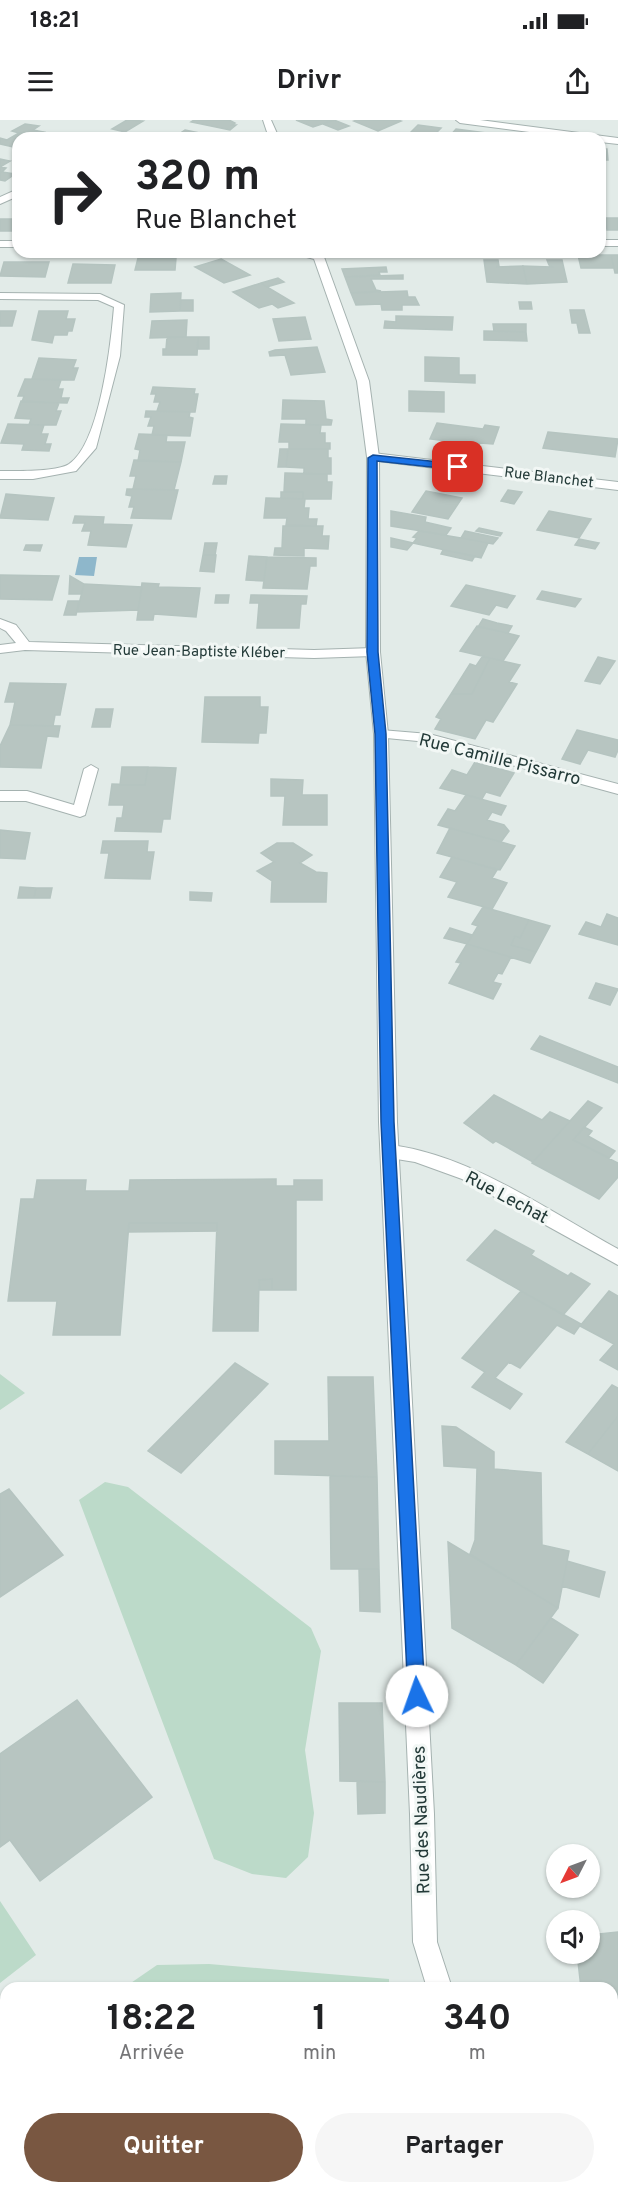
<!DOCTYPE html>
<html lang="fr">
<meta charset="utf-8">
<style>
body{margin:0;font-family:Overpass,sans-serif;background:#f6f6f6;color:#202124;height:100vh;display:flex;flex-direction:column;font-size:22px;white-space:nowrap}
*{box-sizing:border-box;margin:0}
p{font-size:20px;color:#757577}
.icon{flex:none;width:33px;height:33px;fill:none;stroke:currentColor;stroke-width:2;stroke-linecap:round;stroke-linejoin:round}
.map{position:relative;flex:1;overflow:hidden}
.panel{position:absolute;left:0px;top:1862px;width:618px;height:212px;display:flex;flex-direction:column;background:#fff;border-radius:18px 18px 0 0;box-shadow:0 2px 4px #0004}
.panel>*{flex:none}
.top-card{position:absolute;left:12px;top:12px;width:594px;height:126px;border-radius:18px;box-shadow:0 2px 4px #0004;background:#fff;color:#202124;overflow:hidden}
.needle{width:39px;rotate:228deg}
.fabs{position:absolute;left:546px;top:1724px;display:grid;gap:12px}
.fabs a{display:grid;place-items:center;width:54px;height:54px;border-radius:50%;background:#fff;box-shadow:0 2px 4px #0004;font-size:30px}
.pin{position:absolute;display:grid;place-items:center;width:51px;height:51px;color:#fff;margin:-26px;border-radius:12px;box-shadow:0 3px 9px #0006}
.me{position:absolute;width:66px;margin:-33px;rotate:357deg;stroke-linejoin:round;filter:drop-shadow(0 0 4px #0008)}
.turn{display:flex;align-items:center;gap:21px;height:126px;padding:0 24px;font-size:27px}
.turn .icon{width:78px;height:78px;stroke-width:2.5}
.turn b{display:block;font-size:42px;line-height:51px}
.eta{display:flex;justify-content:space-evenly;align-items:center;height:102px;text-align:center}
.eta b{font-size:36px;font-weight:700;line-height:42px}
.button{display:flex;gap:12px;margin-top:auto;padding:12px 24px}
.button a{flex:1;height:69px;border-radius:36px;background:#795741;color:#fff;font-size:24px;font-weight:700;line-height:69px;text-align:center}
.button a+a{background:#f6f6f6;color:#202124}
.status{display:flex;justify-content:space-between;align-items:center;height:42px;padding:0 30px;background:#fff;direction:ltr}
.status svg{height:16px;fill:currentColor}
header{display:flex;justify-content:space-between;align-items:center;height:78px;padding:0 24px;background:#fff;font-size:27px;font-weight:700}
.map>svg:first-child{display:block}
</style>
<div class="status"><b>18:21</b><svg viewBox="0 0 49 12"><path d="M0 12V9h3v3zM5 12V6h3v6zM10 12V3h3v9zM15 12V0h3v12zM26 1h20v11H26zM47 4h2v5h-2z"/></svg></div>
<header><svg class="icon" aria-label="menu" viewBox="0 0 24 24"><path d="M4 6h16M4 12h16M4 18h16"/></svg>Drivr<svg class="icon" aria-label="share" viewBox="0 0 24 24"><path d="M12 15V3M7 8l5-5 5 5M5 13v7h14v-7"/></svg></header>
<div class="map">
<svg width="618" height="2072" viewBox="0 0 618 2072">
<rect width="100%" height="100%" fill="#e2ebe8"/>
<path fill="#bcdac9" d="M0 1254 25 1273 0 1290Z
M105 1362 128 1367 311 1508 321 1531 305 1630 314 1693 308 1737 286 1758 252 1754 214 1739 79 1380Z
M0 1781 36 1835 0 1863Z
M209 1844 389 1859V1867H125L157 1845Z
M106 2067H398V2072H106Z"/>
<path fill="#8eb7cb" d="M79 437H97L94 456 75 455Z"/>
<path fill="#b7c5c1" stroke="#b5c4c0" stroke-width="1.5" d="M127 0 143 1 125 12 112 9Z
M194 0H229L235 3 232 5H236L230 10 191 2Z
M296 0H334L313 7Z
M334 0 349 6 338 10 323 4Z
M357 0H398L401 1 378 11 354 1Z
M25 4 39 6 33 10 44 12 35 17 39 18H18V28L0 24V18L7 20 19 13 12 11Z
M418 5 441 8 433 16 428 18H405Z
M456 9 487 13 482 18H448Z
M185 10 224 18H173Z
M334 14 336 18 305 16Z
M600 29H607L608 40H600Z
M0 39 10 41 0 47 6 48 2 52 15 54 5 61 0 60Z
M605 98H618V110H607Z
M0 99H18V111H0Z
M578 135H611L614 148H581Z
M611 135H618V153H615Z
M138 138H176L175 150H135Z
M221 139 250 155 224 163 195 147Z
M484 140H498L499 146 496 147 523 146 527 164 487 162Z
M547 140H562L567 162 527 164 523 146 552 147 549 145Z
M4 142H49L45 157 0 156Z
M73 144 115 145 111 163H68Z
M386 147 387 152H379L380 155 345 157 342 149Z
M403 155V159H371L376 170 381 171 351 173 345 157Z
M278 158 284 162 267 167 261 163Z
M261 163 267 167 294 183 278 188 272 184 259 188 233 172Z
M407 171 408 177H415L419 185H402V190H382L381 184 356 185 351 173Z
M181 173 180 191 150 192 151 174Z
M181 180H193V191H180Z
M519 182H531L532 189H520Z
M570 190H584L590 213H579L577 203H572Z
M0 191H16L12 206H0Z
M39 191H68L66 199H75L72 211H68L67 215H54L52 223 32 220Z
M396 196 453 197 452 210 384 208 385 201 396 202Z
M305 197 311 219 279 221 273 199Z
M187 200 186 217 150 218 152 201Z
M493 204H526V212L494 211Z
M484 211 526 212 527 221 484 220Z
M167 217H198L197 235H163V229H166Z
M198 217H209V229H198Z
M317 227 325 252 291 255 285 235 270 236 269 232 275 230Z
M425 237 459 238V255H475V263L425 261Z
M39 238 76 240 73 248H78L74 260 32 259Z
M25 259 61 260 58 269H63L61 278H69L67 283 22 282 24 276H18Z
M153 267 195 269 194 274H198L195 292 157 291 160 282H154L156 274H151Z
M409 271 444 272V292L409 291Z
M283 280 324 281 326 299 332 300 331 305H306V299H282Z
M21 281 59 283 56 291H61L56 305H29L31 299 15 298Z
M146 291 190 292 189 297 193 298 190 316 152 315 154 306H148L151 297H145Z
M437 303 483 309 485 305 499 307 493 324 480 323 479 325 430 319Z
M8 304 44 305 41 314H48L45 324H51L49 331 22 330 24 324 1 323Z
M281 304 321 305 320 313H325V323H330V329H289V322H279Z
M548 312 618 319 615 337 543 328Z
M139 314 167 315 166 322H185L181 342 138 341 140 330 135 329Z
M280 329H288L286 347H278Z
M288 329H328V338H331V354H304V348L286 347Z
M134 340 181 342 174 370 133 369 136 356H130Z
M285 353 327 354V362H332L331 379H303V372H284Z
M215 356H227L226 364H213Z
M127 369 178 370 171 399 131 398 134 387H129L132 376 126 375Z
M508 370 522 372 514 384 501 381Z
M426 371 462 378 448 399 412 392Z
M281 372H303V379L281 378Z
M6 374 54 378 48 400 0 398Z
M266 378 305 379 304 388H309L308 399H317L316 406 286 405 287 398H264Z
M391 391 426 397 425 402 451 408 446 415 391 406Z
M549 391 591 399 579 418 537 410Z
M75 396 104 397 103 404 132 405 126 427 88 425 91 411H82L85 403H73Z
M283 406H323L322 416H329L328 429 304 428V436L274 435 275 428H282Z
M479 408 502 413 500 416 476 411Z
M419 411 461 418 488 423 481 438 413 423 417 418 413 417Z
M465 411 498 418 493 424 461 418Z
M391 418 413 423 407 430 391 427Z
M579 419 599 423 595 429 575 425Z
M205 423H217L215 435H203Z
M26 425H42L40 431 24 430Z
M443 430 475 436 472 441 441 434Z
M203 435H216L214 452 200 451Z
M249 436 267 437 264 461 246 460Z
M267 437 316 438V446H310L307 469 263 468Z
M0 455 59 456 52 480 0 479Z
M70 456 84 464 81 474H69Z
M142 463 159 464 158 467 200 468 196 497 154 494 153 500H137Z
M84 464 142 467 138 490 77 492Z
M466 465 515 476 507 488 496 485 489 495 451 486Z
M542 471 581 479 575 487 537 479Z
M216 475H229L228 483H215Z
M251 475 307 476 306 484H301L299 508H257L259 483H250Z
M68 481H79L76 495H64Z
M483 499 497 503 512 506 508 513 478 507Z
M477 506 519 516 503 541 460 531Z
M482 537 490 538 472 574H451L470 544 476 546Z
M598 537 615 541 600 564 585 561Z
M490 538 520 545 509 562 517 564 493 602 486 600 475 619 435 609 441 599 436 597 451 574H472Z
M10 563 66 564 60 595H55L53 606 10 605 15 582H5Z
M205 577H260V587H268L266 613H259L258 623 202 622Z
M96 589H113L110 607H92Z
M10 605 60 606 58 617 47 616 41 648 0 647V626Z
M577 610 618 620V630L615 637 588 630 580 644 562 639Z
M475 642 514 653 500 676 486 672 482 679 440 668 452 650 467 655Z
M122 647H148L145 665H120Z
M148 647 176 648 170 699H163L161 712 115 711 117 698H122L124 685H109L112 664 145 665Z
M271 659 303 660 302 675H327V705H283L285 676H271Z
M466 675 506 686 501 695 492 692 487 700 504 705 509 711 501 722 438 705 448 689 455 691Z
M450 708 501 722 515 726 500 750 437 733Z
M0 710 30 713 25 739 0 738Z
M103 721H148L147 732H154L150 759 105 758 109 733H101Z
M277 723H293L312 735 300 743 316 752 327 753 326 782H271L272 761 257 751 274 742 261 733Z
M452 737 497 750 492 758 507 763 492 789 448 777 457 762 440 757Z
M20 767 36 768 34 778H18Z
M36 768H52L50 778H34Z
M190 772 212 773 211 781 190 780Z
M483 787 529 800 520 818 515 816 511 825 536 832 530 843 467 824 478 806 472 804Z
M607 794 618 798V825L579 814 586 802 601 807Z
M529 800 550 806 536 832 511 825 515 816 520 818Z
M450 808 472 815 467 824 444 818Z
M467 824 511 837 502 854 498 853 493 862 501 864 493 879 449 863 461 843 456 842Z
M596 863 618 869 610 885 589 878Z
M540 916 618 947V963L531 929Z
M494 975 542 1000 550 992 570 1001 533 1042 496 1021 493 1023 464 1003Z
M588 981 602 988 573 1020 618 1043V1057L599 1079 532 1043Z
M584 1007 592 1011 588 1016 615 1031 609 1038 573 1020Z
M276 1059V1066H294V1060H322V1080H296V1170H272V1159L259 1160 258 1211H213L217 1103H129L120 1215H53L57 1181H8L21 1079H34L37 1060H86L85 1071H129L130 1060Z
M129 1103H217V1111L128 1112Z
M495 1110 534 1131 531 1135 568 1156 571 1153 590 1164 563 1195 467 1140Z
M272 1159V1170H260L259 1160Z
M521 1171 581 1204 574 1214 557 1205 520 1248 509 1242 495 1258 522 1274 510 1289 472 1267 485 1252 462 1238Z
M609 1171 618 1176V1250L600 1240 614 1224 580 1206Z
M235 1243 268 1264 181 1353 148 1331Z
M328 1257H373L377 1357 275 1354V1321H329Z
M612 1265 618 1268V1296L588 1334 566 1322Z
M618 1296V1351L588 1334Z
M442 1306 456 1307 494 1332V1349L541 1353 542 1425 569 1431 558 1488 470 1434 475 1420 477 1348 444 1346Z
M330 1356 377 1357 379 1449H331Z
M9 1369 63 1435 0 1477V1374Z
M448 1422 558 1488 516 1545 452 1508Z
M567 1441 605 1452 599 1477 562 1466Z
M359 1449H379L380 1492 360 1491Z
M551 1498 578 1515 543 1563 516 1545Z
M77 1580 152 1677 40 1761 10 1720 0 1727V1634Z
M339 1583H382L385 1662 340 1661Z
M357 1661 385 1662V1693L358 1694Z
M618 1812V1976L612 1971V1868H581L577 1833H590V1815Z
M0 2068H81V2072H0Z"/>
<g fill="none" stroke-linecap="round" stroke-linejoin="round">
<defs>
<path id="minor" d="M456 0H480L618 18V24L600 22V18H576L460 3Z
M18 69V76L0 84V77Z
M0 173 100 174 124 185 120 236 96 328 76 351 33 359H0V351C15 351 57 352 69 344 100 324 111 223 114 187L98 180 0 179Z
M373 333 618 362V370L369 340 367 337Z
M0 499 16 505 29 522 314 530 373 528 380 532 373 536 314 538 25 530 0 533V525L16 523 6 511 0 508Z
M381 610 429 614 618 664V674L428 622 376 617 374 614 376 611Z
M91 645 98 649 85 695 80 697 26 681H0V671H27L74 685 84 649Z
M390 1025C469 1034 549 1091 618 1129V1145L462 1059 415 1042 384 1037 381 1032 384 1027Z"/>
<path id="tertiary" d="M263 0H271L279 18H269Z
M600 120H618V126H600Z
M0 121H18V127H0Z
M288 132H339L324 137 369 261 379 337 380 532 388 614 397 1002 434 1694 437 1822 452 1868H427L413 1822 410 1694 379 1002 374 614 366 532 367 337 357 261 314 139Z
M612 2055 618 2058V2072H597L594 2067H612Z
M450 2067H478L475 2072H447Z"/>
</defs>
<use href="#minor" stroke="#a5b2b0" stroke-width="2"/>
<use href="#tertiary" stroke="#a5b2b0" stroke-width="2"/>
<use href="#minor" fill="#fff" fill-rule="evenodd"/>
<use href="#tertiary" fill="#fff" fill-rule="evenodd"/>
</g>
<path fill="#1a73e8" stroke="#114b97" stroke-width="1.5" d="M373 335 458 344 463 347 458 350 377 341 378 532 386 614 394 1002 425 1576 423 1582 417 1584 410 1582 408 1576 381 1002 375 614 367 532 368 338Z"/>
<g text-anchor="middle" stroke-width="6" stroke-linejoin="round" paint-order="stroke">
<g font-size="15" fill="#233a38" stroke="#f2f7f5">
<text transform="translate(549 357) rotate(7)" y="5">Rue Blanchet</text>
<text transform="translate(199 531) rotate(1)" y="5">Rue Jean-Baptiste Kléber</text>
</g>
<g font-size="18" fill="#233a38" stroke="#f2f7f5">
<text transform="translate(500 639) rotate(14)" y="6">Rue Camille Pissarro</text>
<text transform="translate(507 1077) rotate(28)" y="6">Rue Lechat</text>
<text transform="translate(421 1700) rotate(-92)" y="6">Rue des Naudières</text>
</g>
</g>
</svg>
<div class="fabs">
<a><svg class="needle" viewBox="-14 -14 28 28"><path d="M0-13l5 13h-10z" fill="#e53935"/><path d="M0 13l5-13h-10z" fill="#757577"/></svg></a>
<a><svg class="icon" aria-label="sound" viewBox="0 0 24 24"><path d="M4 9h4l5-4v14l-5-4H4zM17 9q2 3 0 6"/></svg></a>
</div>
<div class="pin" style="left:458px;top:347px;background:#d93025"><svg class="icon" aria-label="arrive" viewBox="0 0 24 24"><path d="M6 21V4h12l-3 4 3 4H6"/></svg></div>
<svg class="me" style="left:417px;top:1576px" viewBox="-20 -20 40 40"><circle r="19" fill="#fff"/><path d="M0-13L10 11 0 6-10 11z" fill="#1a73e8"/></svg>
<div class="top-card">
<div class="turn"><svg class="icon" aria-label="right" viewBox="0 0 24 24"><path d="M7 20v-9h11M14 6l5 5-5 5"/></svg><div><b>320 m</b>Rue Blanchet</div></div>
</div>
<section class="panel">
<div class="eta">
<div><b>18:22</b><p>Arrivée</p></div>
<div><b>1</b><p>min</p></div>
<div><b>340</b><p>m</p></div>
</div>
<div class="button"><a>Quitter</a><a>Partager</a></div>
</section>
</div>
